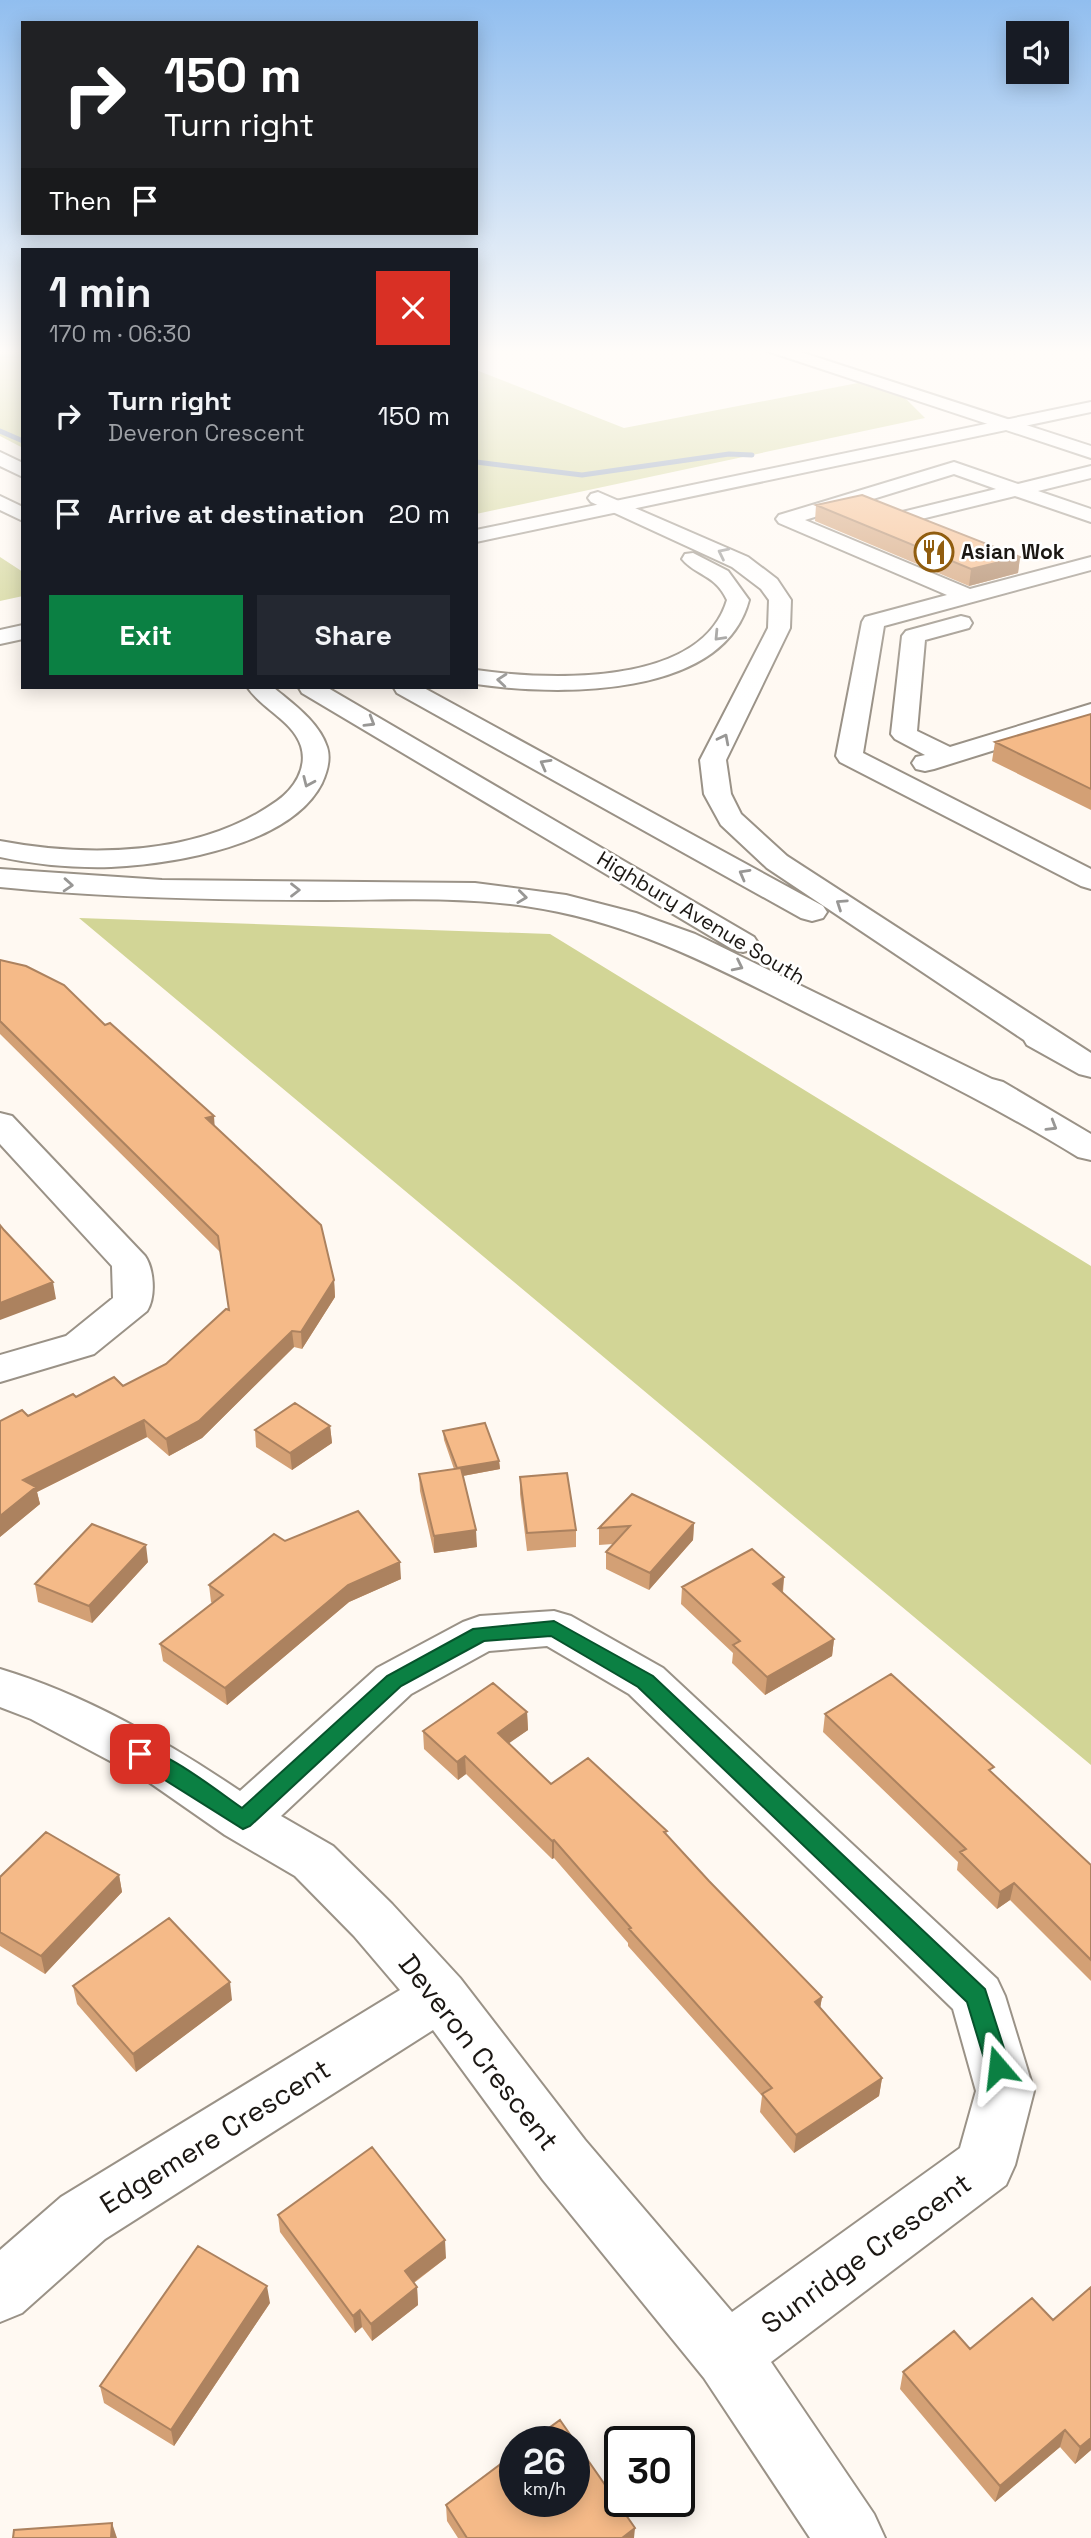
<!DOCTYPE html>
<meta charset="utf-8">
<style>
body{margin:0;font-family:"Space Grotesk",sans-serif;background:#242831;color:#f1f3f6;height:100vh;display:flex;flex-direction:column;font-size:26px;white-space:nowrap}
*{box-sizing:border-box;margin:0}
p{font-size:23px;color:#9ea1a6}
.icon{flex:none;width:38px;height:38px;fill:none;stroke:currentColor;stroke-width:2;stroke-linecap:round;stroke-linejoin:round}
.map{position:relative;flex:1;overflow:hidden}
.details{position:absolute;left:21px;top:248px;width:457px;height:441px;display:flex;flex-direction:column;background:#171b24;border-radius:0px;box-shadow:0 4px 18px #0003}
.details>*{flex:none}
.banner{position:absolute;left:21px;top:21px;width:457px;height:214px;border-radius:0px;box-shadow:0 4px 18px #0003;background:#202124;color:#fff;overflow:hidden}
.fabs{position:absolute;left:1006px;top:21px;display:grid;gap:14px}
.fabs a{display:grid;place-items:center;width:63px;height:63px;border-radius:0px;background:#171b24;box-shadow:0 4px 18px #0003;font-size:35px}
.speed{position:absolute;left:499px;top:2426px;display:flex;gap:14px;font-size:35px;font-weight:700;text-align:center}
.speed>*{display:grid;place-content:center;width:91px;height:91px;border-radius:50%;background:#171b24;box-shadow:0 4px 18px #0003;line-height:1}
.speed small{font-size:18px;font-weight:400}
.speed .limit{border:4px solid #111;border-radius:10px;background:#fff;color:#111}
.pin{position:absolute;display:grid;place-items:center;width:60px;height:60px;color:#fff;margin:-30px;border-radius:14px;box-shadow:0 4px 10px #0006}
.me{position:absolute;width:77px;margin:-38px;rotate:343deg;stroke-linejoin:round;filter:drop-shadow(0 0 5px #0008)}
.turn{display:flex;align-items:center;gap:24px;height:147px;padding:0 28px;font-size:32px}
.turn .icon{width:91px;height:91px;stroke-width:2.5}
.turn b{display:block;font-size:49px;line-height:60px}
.then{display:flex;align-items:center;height:66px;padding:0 28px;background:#0003;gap:14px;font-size:26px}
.round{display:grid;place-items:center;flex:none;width:74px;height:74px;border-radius:0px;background:#242831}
.overview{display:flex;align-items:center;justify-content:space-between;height:119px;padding:0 28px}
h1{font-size:42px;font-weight:700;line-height:52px}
.action{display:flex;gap:14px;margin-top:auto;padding:14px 28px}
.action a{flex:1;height:80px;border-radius:0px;background:#0b8043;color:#fff;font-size:28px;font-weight:700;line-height:80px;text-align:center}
.action a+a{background:#242831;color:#f1f3f6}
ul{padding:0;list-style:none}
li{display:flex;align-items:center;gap:21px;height:98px;padding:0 28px}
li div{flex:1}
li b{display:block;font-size:26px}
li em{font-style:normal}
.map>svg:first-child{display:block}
</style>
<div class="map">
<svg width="1091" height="2538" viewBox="0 0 1091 2538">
<rect width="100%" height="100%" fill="#fff9f2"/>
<path fill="#d2d596" d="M0 348H23V448L0 436Z
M476 370 624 428 863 382 903 396 925 418 476 514Z
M0 557 23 572V596L0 601Z
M79 918 550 934 1091 1266V1765Z"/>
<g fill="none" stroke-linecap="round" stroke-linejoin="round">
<path stroke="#8396b5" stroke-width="5" d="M0 431 23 441
M476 462 582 475 729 454 752 455"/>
<defs>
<path id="minor" d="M765 348H788L1091 446V458L767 351Z
M954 462 1018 484 1091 466V478L1038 491 1091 509V522L1015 496 905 523 898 521 895 517 898 513 996 489 954 474 805 520 970 589 1091 557V570L884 626 863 753 1091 869V889L1081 886 840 762 836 756 862 622 865 617 947 595 779 523 776 519 779 515Z
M961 616 969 618 972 623 969 628 925 640 917 731 950 747 1091 704V720L934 769 925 771 916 769 912 763 916 757 925 755 895 739 891 734 902 636 906 631Z
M0 1113 12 1116 145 1256C154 1269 156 1297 147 1311L94 1354 0 1382V1355L66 1336 113 1298 112 1266 0 1144Z
M554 1611 571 1616 663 1668 997 1979 1005 1996 1034 2091 1015 2165 1006 2185 771 2362 874 2514 885 2538H810L704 2378 543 2180 433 2030 105 2239 22 2313 0 2322V2250L61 2197 400 1990 354 1936 295 1876 225 1835 146 1780 31 1719 0 1707V1669C86 1695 166 1741 240 1791L377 1668 463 1622 480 1616ZM547 1646 629 1694 953 2009 976 2091 960 2148 732 2312 585 2140 460 1978 392 1904 333 1846 281 1816 411 1694 489 1651Z"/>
<path id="major" d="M1091 402V412L476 542V530Z
M23 625V639L0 644V630Z"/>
<path id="highway" d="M0 452 23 463V477L0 466Z
M598 492 748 557 777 579 791 600 790 628 726 760 731 794 741 814 787 856 1091 1053V1077L1079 1074 1027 1045 1024 1040 767 868 721 825 704 794 700 760 768 628 769 600 761 589 732 567 591 502 588 498 591 494Z
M0 496 23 507V521L0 510Z
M693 553 728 571 749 600C723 699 557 696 476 684V670C547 680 701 688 727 600 715 574 696 576 682 559L685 554Z
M248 688H274C293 704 319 722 327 747 331 759 327 772 322 783 291 845 174 864 111 867 74 868 37 865 0 857V841C90 858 200 856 277 801 294 789 308 768 301 746 293 721 262 709 248 688Z
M299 688H328L754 937 758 943 754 949 743 952 732 949 302 693Z
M394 688H424L823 906 827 912 823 918 812 921 801 918 397 693Z
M0 869 162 880 475 883 566 895 636 913 695 934 992 1079 1003 1082 1091 1134V1160L1078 1157C995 1106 908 1064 821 1020 723 971 636 922 525 906 458 896 392 900 325 900 217 900 108 898 0 887Z"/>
</defs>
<use href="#minor" stroke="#9a9287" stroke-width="4"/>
<use href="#major" stroke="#9a9287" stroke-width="4"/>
<use href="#highway" stroke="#9a9287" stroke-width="4"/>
<path stroke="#8d8882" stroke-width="2" stroke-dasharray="1 2.5" stroke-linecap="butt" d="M19 348 13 350 23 359"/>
<use href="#minor" fill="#fff" fill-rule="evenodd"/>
<use href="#major" fill="#fff" fill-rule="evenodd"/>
<use href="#highway" fill="#fff" fill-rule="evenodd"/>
</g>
<path fill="#d3a075" d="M816 505 1020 557 1018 573 969 586 815 521Z
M1091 714V810L992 761 995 742Z
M0 960 105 1025 215 1126 334 1280 335 1297 302 1349 294 1347 202 1438 169 1456 147 1437 37 1492 40 1504 0 1537V1421L28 1416 76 1397 123 1386 166 1364 229 1310 220 1252 0 1034Z
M330 1426 332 1443 292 1470 256 1447 255 1430Z
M443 1431 499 1461 500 1469 463 1476 477 1547 434 1553 420 1491 419 1474 454 1469 444 1440Z
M520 1477 576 1530V1547L527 1551 520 1494Z
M632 1494 694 1523 693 1540 649 1590 606 1569V1552L613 1544 599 1545V1528Z
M285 1541 401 1579 349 1602 227 1705 163 1661 160 1644 212 1603 211 1602 209 1585Z
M148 1562 92 1623 38 1602 35 1584Z
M784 1577 783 1593 834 1639 832 1656 765 1695 732 1663 733 1653 681 1604 682 1587Z
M527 1712 528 1730 508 1743 551 1784 667 1831 666 1834 709 1881 822 1997 820 2008 882 2078 879 2096 794 2153 760 2112 762 2096 628 1946V1943L554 1858 552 1859 466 1774 458 1780 424 1749 423 1731Z
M825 1714 993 1773 1091 1865V1981L1010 1900 997 1909 957 1870 958 1862 823 1732Z
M119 1875 122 1892 45 1974 0 1946V1877Z
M73 1986 232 2000 136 2072 77 2004Z
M278 2215 446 2258 414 2283 417 2287 418 2305 372 2341 362 2327 355 2333 280 2232Z
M1091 2287V2450L1075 2464 1060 2447 995 2502 900 2389 903 2372 1053 2320Z
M270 2303 174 2446 104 2403 100 2386Z
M446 2505 634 2538H458L447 2521Z"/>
<path fill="#ac825f" d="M1020 557 1018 573 969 586 971 569Z
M214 1116 215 1131 206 1118Z
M334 1280 335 1297 302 1349 301 1332Z
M53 1282 56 1299 0 1320V1303Z
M292 1331 294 1347 202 1438 169 1456 166 1439Z
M144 1420 147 1437 37 1492 40 1504 0 1537V1516L23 1480Z
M330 1426 332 1443 292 1470 290 1453Z
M499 1461 500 1469 457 1477V1468Z
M694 1523 693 1540 649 1590 650 1573Z
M476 1530 477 1547 434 1553V1536Z
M146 1545 148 1562 92 1623 89 1606Z
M400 1562 401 1579 349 1602 227 1705 225 1688 348 1585Z
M784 1577 782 1595 773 1584Z
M834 1639 832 1656 765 1695 767 1677Z
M527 1712 528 1730 498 1751V1733Z
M465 1756 466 1774 458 1780 457 1762Z
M554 1840V1858L552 1859V1841Z
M119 1875 122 1892 45 1974 41 1956Z
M1014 1883 1010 1900 997 1909 1000 1892Z
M230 1982 232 2000 136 2072 133 2054Z
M822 1997 819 2015 815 2002Z
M882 2078 879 2096 794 2153 796 2135Z
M445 2240 446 2258 406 2288 405 2271Z
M267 2286 270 2303 174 2446 171 2430Z
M417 2287 418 2305 372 2341 371 2324Z
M360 2310 362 2327 355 2333 353 2316Z
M1065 2430 1060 2447 995 2502 1000 2486Z
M1091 2438V2450L1075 2464 1080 2447Z
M112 2523 117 2538H111Z
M635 2528 634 2538H622Z"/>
<path fill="#f5ba88" stroke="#ac825f" stroke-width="2" d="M862 495 1020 557 971 569 816 505Z
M1091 714V789L995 742Z
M0 960 26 966 64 985 105 1025 110 1023 214 1116 206 1118 321 1225 334 1280 301 1332 292 1331 199 1421 166 1439 144 1420 23 1480 36 1487 0 1516V1421L22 1410 28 1416 73 1394 76 1397 114 1377 123 1386 166 1364 226 1309 229 1310 218 1236 0 1021Z
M0 1225 4 1230 53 1282 0 1303Z
M295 1403 330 1426 290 1453 255 1430Z
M485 1423 499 1461 457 1468 443 1431Z
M461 1468 476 1530 434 1536 419 1474Z
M567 1473 576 1530 527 1533 520 1477Z
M632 1494 694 1523 650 1573 606 1552 630 1526 599 1528Z
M358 1511 400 1562 348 1585 225 1688 160 1644 223 1595 209 1585 274 1534 285 1541Z
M92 1524 146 1545 89 1606 35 1584Z
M752 1549 784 1577 773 1584 834 1639 767 1677 733 1645 740 1641 682 1587Z
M891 1674 994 1767 989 1770 1091 1865V1960L1014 1883 1000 1892 960 1852 966 1849 825 1714Z
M493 1683 527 1712 498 1733 551 1784 588 1758 667 1831 664 1832 709 1881 822 1997 815 2002 882 2078 796 2135 762 2094 772 2088 629 1929 631 1928 554 1840 552 1841 465 1756 457 1762 423 1731Z
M46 1832 119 1875 41 1956 0 1932V1877Z
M169 1918 230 1982 133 2054 73 1986Z
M372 2147 445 2240 405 2271 417 2287 371 2324 360 2310 353 2316 278 2215Z
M198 2246 267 2286 171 2430 100 2386Z
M1091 2287V2438L1080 2447 1065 2430 1000 2486 903 2372 954 2331 970 2349 1032 2298 1053 2320Z
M560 2420 635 2528 622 2538H467L446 2505 514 2454V2501H574V2441H531Z
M112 2523 111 2538H13L14 2530Z"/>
<defs><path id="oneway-chevron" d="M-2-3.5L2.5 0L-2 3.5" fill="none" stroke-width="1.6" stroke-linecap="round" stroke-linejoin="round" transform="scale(1.75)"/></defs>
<g stroke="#989795">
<use href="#oneway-chevron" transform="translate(723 553) rotate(-154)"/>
<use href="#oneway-chevron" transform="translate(719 636) rotate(133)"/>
<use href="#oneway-chevron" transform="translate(502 680) rotate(-175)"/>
<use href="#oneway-chevron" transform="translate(370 722) rotate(31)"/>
<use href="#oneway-chevron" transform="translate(724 739) rotate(-63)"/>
<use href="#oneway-chevron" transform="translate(545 764) rotate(-151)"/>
<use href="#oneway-chevron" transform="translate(308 782) rotate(114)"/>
<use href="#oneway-chevron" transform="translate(744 874) rotate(-151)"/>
<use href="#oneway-chevron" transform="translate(68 885) rotate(4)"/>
<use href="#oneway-chevron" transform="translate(295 890)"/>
<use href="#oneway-chevron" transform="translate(522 897) rotate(7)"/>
<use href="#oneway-chevron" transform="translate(841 904) rotate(-146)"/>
<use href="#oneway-chevron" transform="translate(738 966) rotate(26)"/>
<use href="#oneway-chevron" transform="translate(1052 1126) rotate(31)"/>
</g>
<linearGradient id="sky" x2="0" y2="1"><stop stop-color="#91beef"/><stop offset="0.5" stop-color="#fffcf9"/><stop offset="1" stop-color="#fffcf9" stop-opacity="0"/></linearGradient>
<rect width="1091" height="703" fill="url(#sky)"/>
<path fill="#0b8043" stroke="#07532c" stroke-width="2" d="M554 1621 653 1676 985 1989 1010 2067 1006 2075 998 2078 989 2075 967 2002 638 1687 551 1636 484 1641 401 1686 250 1826 243 1829 133 1760 130 1754 133 1749C156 1741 221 1794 242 1808L387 1676 473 1629Z"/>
<defs>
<symbol id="restaurant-ring" viewBox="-11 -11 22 22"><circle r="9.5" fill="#fff" stroke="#915d0f" stroke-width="1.5"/><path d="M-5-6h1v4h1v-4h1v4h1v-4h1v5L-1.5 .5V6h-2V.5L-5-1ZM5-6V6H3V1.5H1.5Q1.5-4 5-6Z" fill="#915d0f"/></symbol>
</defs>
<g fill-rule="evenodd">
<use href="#restaurant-ring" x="912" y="530" width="44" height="44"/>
</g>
<g text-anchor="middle" stroke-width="5" stroke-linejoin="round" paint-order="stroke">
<g font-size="21" font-weight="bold" fill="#1b1713" stroke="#fff" text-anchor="start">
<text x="961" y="559">Asian Wok</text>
</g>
<g font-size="21" fill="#1b1713" stroke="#fff">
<text transform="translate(701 918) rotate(31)" y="7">Highbury Avenue South</text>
</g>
<g font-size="28" fill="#1b1713" stroke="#fff">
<text transform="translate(479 2052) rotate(52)" y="10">Deveron Crescent</text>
<text transform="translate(215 2136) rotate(-32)" y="10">Edgemere Crescent</text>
<text transform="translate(866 2253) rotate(-36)" y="10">Sunridge Crescent</text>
</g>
</g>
</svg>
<div class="fabs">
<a><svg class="icon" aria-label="sound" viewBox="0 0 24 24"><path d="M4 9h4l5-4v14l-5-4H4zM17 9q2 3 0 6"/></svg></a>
</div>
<div class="speed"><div>26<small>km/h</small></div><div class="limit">30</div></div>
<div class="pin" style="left:140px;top:1754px;background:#d93025"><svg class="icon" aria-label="arrive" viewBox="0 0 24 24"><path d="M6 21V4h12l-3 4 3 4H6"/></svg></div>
<svg class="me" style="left:998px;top:2067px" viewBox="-20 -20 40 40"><path d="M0-17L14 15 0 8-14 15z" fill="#0b8043" stroke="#fff" stroke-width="4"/></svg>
<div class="banner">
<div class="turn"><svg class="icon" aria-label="right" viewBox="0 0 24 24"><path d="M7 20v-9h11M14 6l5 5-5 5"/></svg><div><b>150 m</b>Turn right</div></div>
<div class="then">Then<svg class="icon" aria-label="arrive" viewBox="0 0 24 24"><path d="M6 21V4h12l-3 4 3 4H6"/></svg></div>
</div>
<section class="details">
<div class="overview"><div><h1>1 min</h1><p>170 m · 06:30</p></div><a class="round" style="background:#d93025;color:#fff"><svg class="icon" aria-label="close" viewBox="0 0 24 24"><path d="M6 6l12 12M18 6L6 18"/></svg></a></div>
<ul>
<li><svg class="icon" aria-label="right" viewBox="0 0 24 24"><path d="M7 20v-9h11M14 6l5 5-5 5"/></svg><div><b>Turn right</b><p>Deveron Crescent</p></div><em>150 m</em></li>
<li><svg class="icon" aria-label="arrive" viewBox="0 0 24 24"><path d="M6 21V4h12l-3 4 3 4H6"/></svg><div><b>Arrive at destination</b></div><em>20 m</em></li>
</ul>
<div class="action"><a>Exit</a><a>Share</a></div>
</section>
</div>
